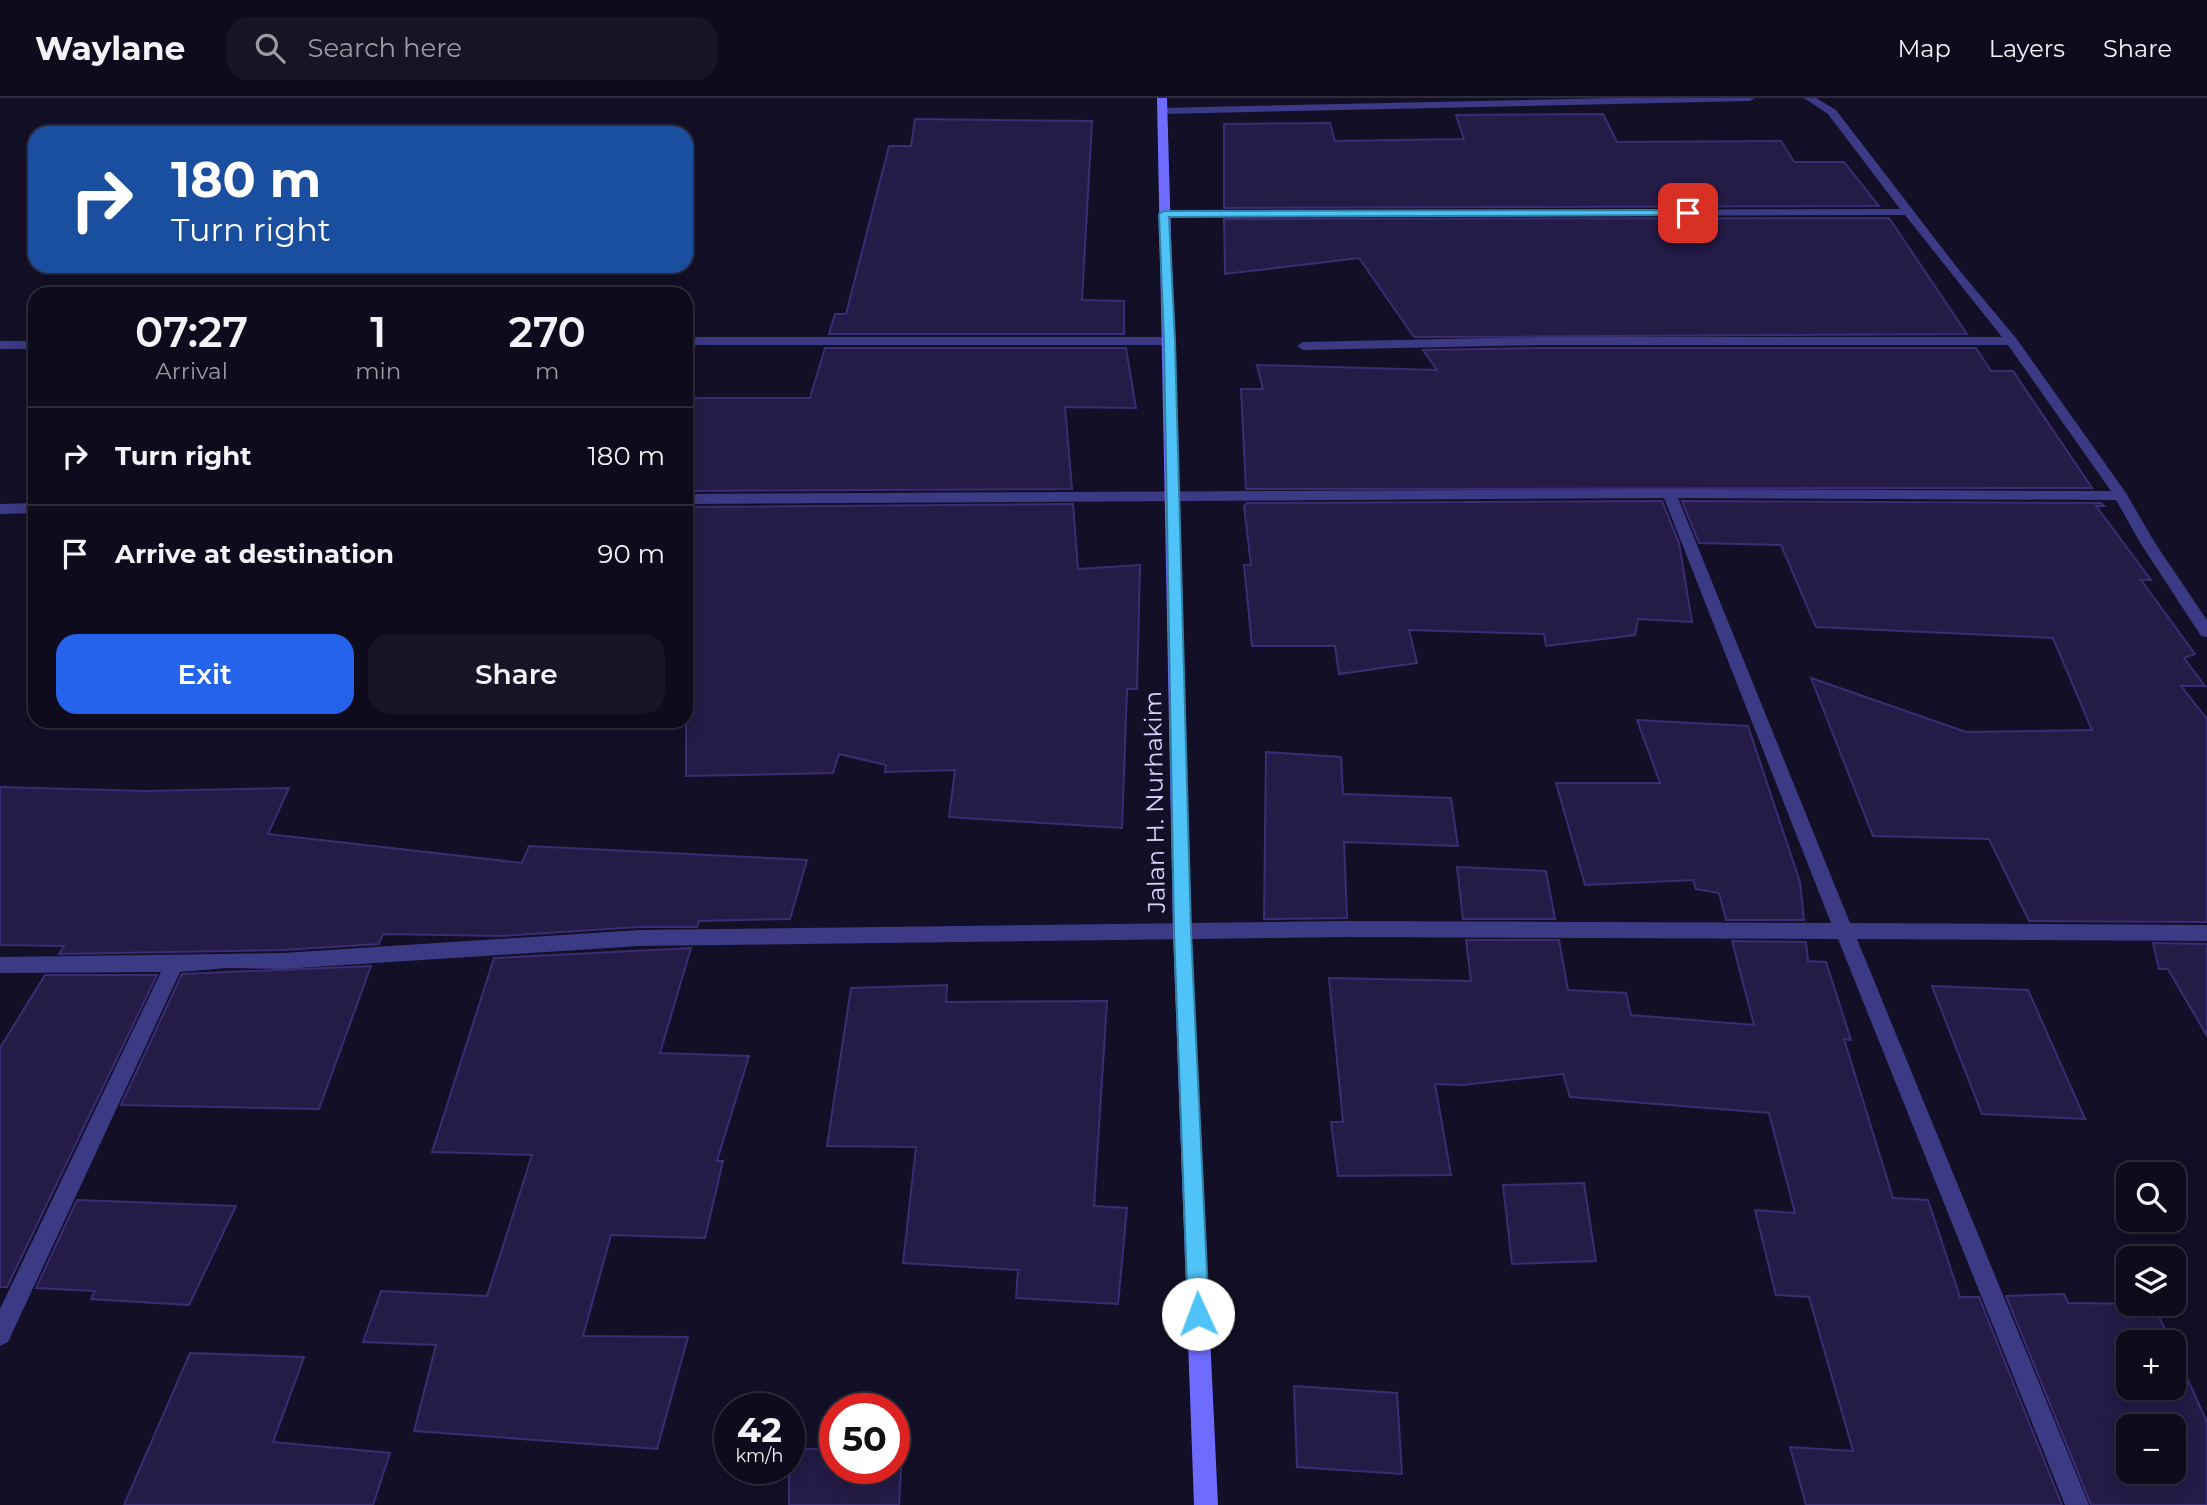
<!DOCTYPE html>
<meta charset="utf-8">
<style>
body{margin:0;font-family:Montserrat,sans-serif;background:#171425;color:#f1f3f6;height:100vh;display:flex;flex-direction:column;font-size:26px;white-space:nowrap}
*{box-sizing:border-box;margin:0}
p{font-size:23px;color:#9b9ba3}
.icon{flex:none;width:38px;height:38px;fill:none;stroke:currentColor;stroke-width:2;stroke-linecap:round;stroke-linejoin:round}
.map{position:relative;flex:1;overflow:hidden}
.sheet{position:absolute;left:28px;top:189px;width:665px;height:441px;display:flex;flex-direction:column;background:#0e0b1c;border-radius:21px;box-shadow:0 4px 18px #0003,0 0 0 2px #2e2b3b}
.sheet>*{flex:none}
.guide{position:absolute;left:28px;top:28px;width:665px;height:147px;border-radius:21px;box-shadow:0 4px 18px #0003,0 0 0 2px #2e2b3b;background:#1a4fa0;color:#fff;overflow:hidden}
.tools{position:absolute;left:2116px;top:1064px;display:grid;gap:14px}
.tools a{display:grid;place-items:center;width:70px;height:70px;border-radius:14px;background:#0e0b1c;box-shadow:0 4px 18px #0003,0 0 0 2px #2e2b3b;font-size:35px}
.speed{position:absolute;left:714px;top:1295px;display:flex;gap:14px;font-size:35px;font-weight:700;text-align:center}
.speed>*{display:grid;place-content:center;width:91px;height:91px;border-radius:50%;background:#0e0b1c;box-shadow:0 4px 18px #0003,0 0 0 2px #2e2b3b;line-height:1}
.speed small{font-size:18px;font-weight:400}
.speed .limit{border:10px solid #d22;background:#fff;color:#111}
.pin{position:absolute;display:grid;place-items:center;width:60px;height:60px;color:#fff;margin:-30px;border-radius:14px;box-shadow:0 4px 10px #0006}
.me{position:absolute;width:77px;margin:-38px;rotate:358deg;stroke-linejoin:round;filter:drop-shadow(0 0 5px #0008)}
.turn{display:flex;align-items:center;gap:24px;height:147px;padding:0 28px;font-size:32px}
.turn .icon{width:91px;height:91px;stroke-width:2.5}
.turn b{display:block;font-size:49px;line-height:60px}
.eta{display:flex;justify-content:space-evenly;align-items:center;height:119px;text-align:center}
.eta b{font-size:42px;font-weight:600;line-height:49px}
.primary-button{display:flex;gap:14px;margin-top:auto;padding:14px 28px}
.primary-button a{flex:1;height:80px;border-radius:21px;background:#2563eb;color:#fff;font-size:28px;font-weight:600;line-height:80px;text-align:center}
.primary-button a+a{background:#171425;color:#f1f3f6}
ul{padding:0;list-style:none}
li{display:flex;align-items:center;gap:21px;height:98px;padding:0 28px;border-top:2px solid #2e2b3b}
li div{flex:1}
li b{display:block;font-size:26px}
li em{font-style:normal}
header{display:flex;align-items:center;gap:42px;box-sizing:border-box;height:98px;padding:0 35px;background:#0e0b1c;border-bottom:2px solid #2e2b3b}
header strong{font-size:33px}
nav{display:flex;gap:38px;margin-inline-start:auto;font-size:24px}
.search{width:490px;height:63px;background:#171425;display:flex;align-items:center;gap:18px;box-sizing:border-box;padding:0 24px;border-radius:21px;color:#9b9ba3;font-size:26px}
.map>svg:first-child{display:block}
</style>
<header>
<strong>Waylane</strong>
<div class="search"><svg class="icon" aria-label="search" viewBox="0 0 24 24"><circle cx="10" cy="10" r="6"/><path d="M15 15l6 6"/></svg>Search here</div>
<nav><a>Map</a><a>Layers</a><a>Share</a></nav>
</header>
<div class="map">
<svg width="2207" height="1407" viewBox="0 0 2207 1407">
<rect width="100%" height="100%" fill="#130f26"/>
<path fill="#241b47" stroke="#3b2d73" stroke-width="2" fill-rule="evenodd" d="M1603 16 1617 44 1781 43 1794 64H1844L1879 108 1224 110V26L1330 25 1335 43 1464 41 1456 17Z
M915 21 1092 23 1082 202 1124 203V236H829L835 216H846L889 48H911Z
M1889 120 1967 236 1414 239 1359 160 1225 176 1224 121Z
M825 250H1126L1136 310 1065 309 1072 391 686 393V300H810Z
M1543 250H1976L1991 273H2013L2092 390 1246 391 1241 291H1263L1257 267 1437 272 1423 252Z
M1662 403 1679 445 1692 524 1638 521 1635 537 1546 548 1544 536 1409 532 1417 565 1339 576 1335 548H1252L1244 467H1251L1244 408 1247 405Z
M1682 403 2101 405 2104 408H2096L2151 482H2141L2195 556 2184 560 2205 588H2181L2207 621V824L2029 823 1989 741 1873 738 1811 580 1966 634 2092 632 2053 540 1816 529 1781 447 1699 445Z
M1073 406 1078 471 1140 467 1137 591H1127L1122 730 949 719 955 672 885 674 886 667 839 656 833 675 686 678V409Z
M1637 622 1748 628 1800 784 1804 822H1726L1719 795 1696 791 1693 782 1585 787 1556 685H1660Z
M1266 654 1341 659 1343 696 1451 700 1458 748 1344 744 1347 820 1264 821Z
M0 689 144 693 289 690 268 736 522 765 529 748 807 762 790 821 699 823 697 829H639L501 838 383 836 379 846 283 852 59 856 64 848 0 847Z
M1457 769 1546 773 1555 821H1463Z
M1466 842H1559L1568 892 1626 895 1631 917 1754 927 1732 843 1806 844 1808 863 1826 864 1851 942 1844 941 1893 1100 1928 1102 1960 1199H1979L2062 1407H1806L1790 1349 1853 1353 1809 1199 1776 1197 1755 1112 1795 1115 1769 1015 1570 999 1563 976 1463 987 1435 986 1451 1077 1338 1078 1331 1024H1343L1329 880 1471 883Z
M2153 845 2207 846V938L2168 871H2159Z
M691 850 660 955 749 958 717 1063H723L705 1140 611 1137 583 1238 688 1239 657 1351 414 1333 436 1247 363 1244 381 1193 487 1198 532 1057 432 1054 494 860Z
M371 868 319 1011 121 1007 182 876Z
M45 877H157L7 1189H0V950Z
M947 887 946 904 1107 903 1094 1108 1127 1110 1118 1206 1016 1200 1018 1172 903 1165 916 1049 827 1048 851 890Z
M1932 888 2028 892 2085 1021 1982 1016Z
M1584 1085 1596 1163 1512 1166 1503 1087Z
M77 1102 236 1108 189 1207 91 1201 95 1193 36 1190Z
M2064 1196 2068 1205 2153 1206 2171 1244H2128V1290H2174V1251L2207 1324V1407H2091L2006 1198ZM2128 1328H2174V1374H2128Z
M190 1255 304 1259 273 1344 390 1355 373 1407H124Z
M1294 1288 1397 1295 1402 1376 1297 1369Z
M789 1350 835 1352V1370H894V1355L902 1356 899 1407H789Z"/>
<g fill="none" stroke-linecap="round" stroke-linejoin="round">
<path fill="#3d3a85" fill-rule="evenodd" d="M1614 0H1755L1750 3 1162 16 1157 13 1162 10Z
M1804 0H1816L1836 12 1959 172 2016 240 2126 395 2155 445 2207 522V539L2201 538 2141 446 2116 402 1678 400 1850 825 2207 827V843L1857 841 2089 1407H2065L1838 841 1348 839 639 848 283 871 227 870 180 874 8 1244 0 1248V1211L161 874 0 875V859L283 855 639 832 1348 823 1831 825 1664 400 686 406V396L1669 391 2111 393 2008 247H1543L1303 252 1297 248 1303 244 1543 239H2002L1905 117 1164 119 1158 116 1164 113 1900 111 1828 16Z
M686 239H1170L1176 243 1170 247H686Z
M0 243H35V251H0Z
M35 405V415L0 416V406Z"/>
<path fill="#6f6bff" fill-rule="evenodd" d="M1157 0H1167L1191 833 1218 1407H1194L1173 833Z"/>
</g>
<path fill="#4fc3f7" stroke="#337fa1" stroke-width="2" d="M1688 112 1691 113V117L1169 119 1175 243 1191 833 1209 1216 1206 1223 1198 1226 1191 1223 1188 1216 1174 833 1164 243 1159 116 1164 113Z"/>
<g text-anchor="middle" stroke-width="7" stroke-linejoin="round" paint-order="stroke">
<g font-size="24" fill="#d9d4ff" stroke="#130f26">
<text transform="translate(1155 704) rotate(-91)" y="8">Jalan H. Nurhakim</text>
</g>
</g>
</svg>
<div class="tools">
<a><svg class="icon" aria-label="search" viewBox="0 0 24 24"><circle cx="10" cy="10" r="6"/><path d="M15 15l6 6"/></svg></a>
<a><svg class="icon" aria-label="layers" viewBox="0 0 24 24"><path d="M12 4l9 5-9 5-9-5zM3 14l9 5 9-5"/></svg></a>
<a>+</a>
<a>−</a>
</div>
<div class="speed"><div>42<small>km/h</small></div><div class="limit">50</div></div>
<div class="pin" style="left:1688px;top:115px;background:#d93025"><svg class="icon" aria-label="arrive" viewBox="0 0 24 24"><path d="M6 21V4h12l-3 4 3 4H6"/></svg></div>
<svg class="me" style="left:1198px;top:1216px" viewBox="-20 -20 40 40"><circle r="19" fill="#fff"/><path d="M0-13L10 11 0 6-10 11z" fill="#4fc3f7"/></svg>
<div class="guide">
<div class="turn"><svg class="icon" aria-label="right" viewBox="0 0 24 24"><path d="M7 20v-9h11M14 6l5 5-5 5"/></svg><div><b>180 m</b>Turn right</div></div>
</div>
<section class="sheet">
<div class="eta">
<div><b>07:27</b><p>Arrival</p></div>
<div><b>1</b><p>min</p></div>
<div><b>270</b><p>m</p></div>
</div>
<ul>
<li><svg class="icon" aria-label="right" viewBox="0 0 24 24"><path d="M7 20v-9h11M14 6l5 5-5 5"/></svg><div><b>Turn right</b></div><em>180 m</em></li>
<li><svg class="icon" aria-label="arrive" viewBox="0 0 24 24"><path d="M6 21V4h12l-3 4 3 4H6"/></svg><div><b>Arrive at destination</b></div><em>90 m</em></li>
</ul>
<div class="primary-button"><a>Exit</a><a>Share</a></div>
</section>
</div>
